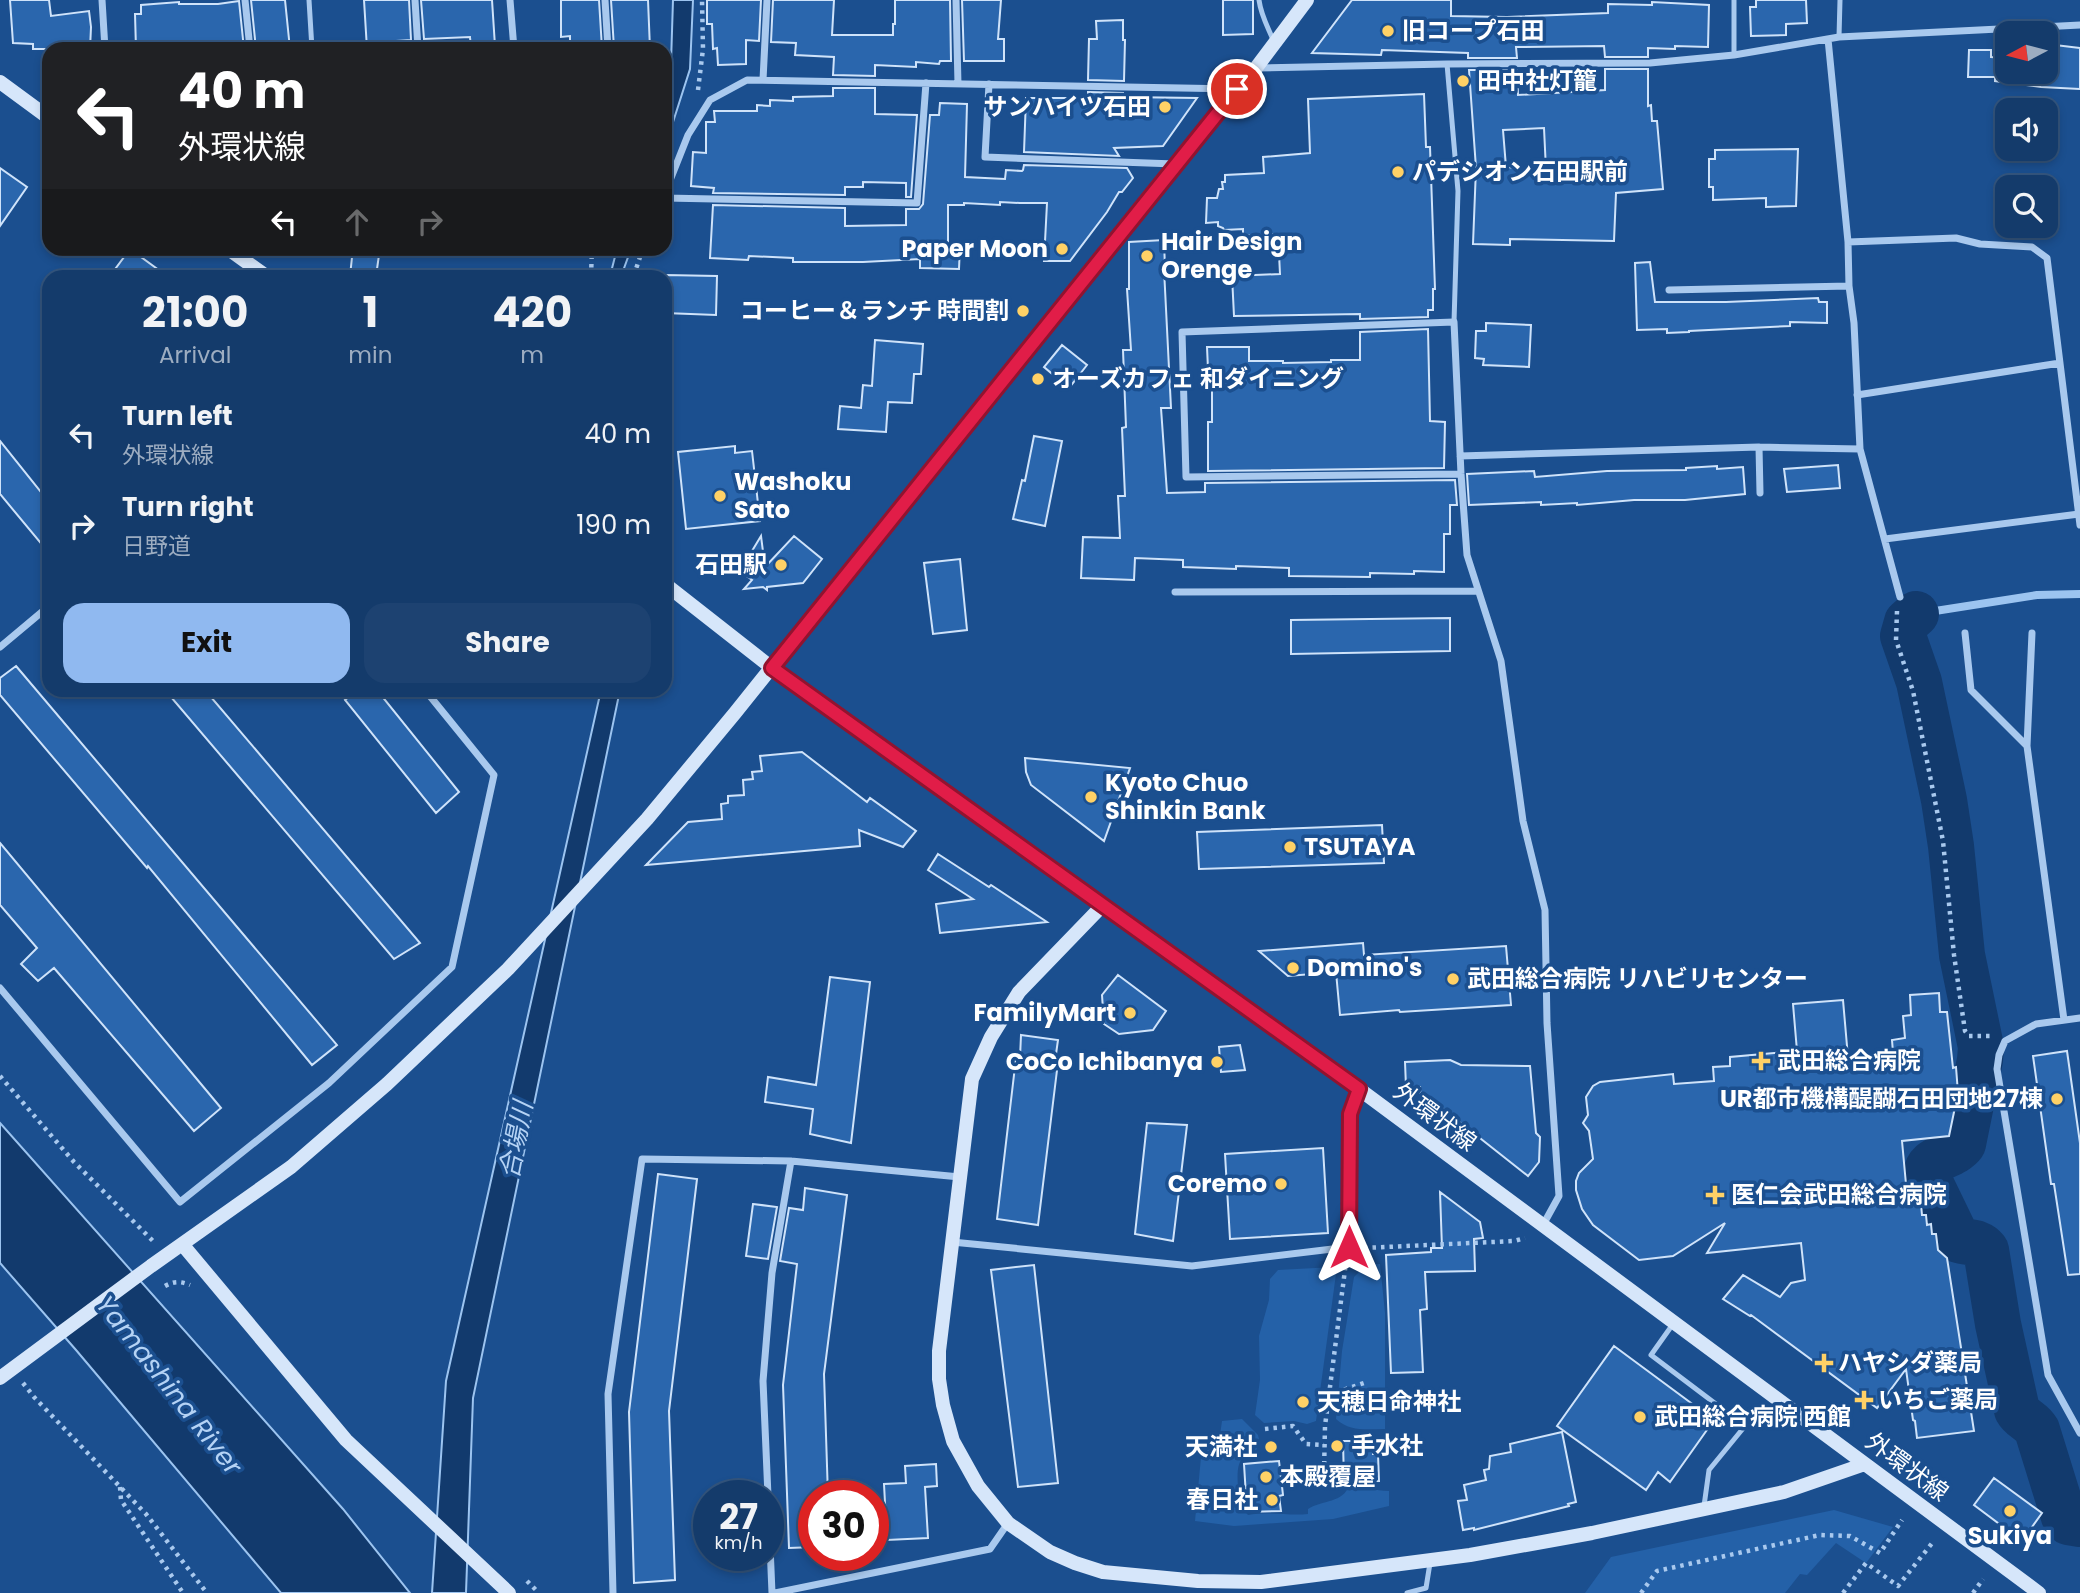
<!DOCTYPE html>
<meta charset="utf-8">
<style>
body{margin:0;font-family:Poppins,"Noto Sans JP",sans-serif;background:#1d4271;color:#f1f3f6;height:100vh;display:flex;flex-direction:column;font-size:26px;white-space:nowrap}
*{box-sizing:border-box;margin:0}
p{font-size:23px;color:#9dadc1}
.icon{flex:none;width:38px;height:38px;fill:none;stroke:currentColor;stroke-width:2;stroke-linecap:round;stroke-linejoin:round}
.map{position:relative;flex:1;overflow:hidden}
.drawer{position:absolute;left:42px;top:270px;width:630px;height:427px;display:flex;flex-direction:column;background:#143b6b;border-radius:21px;box-shadow:0 4px 10px #0003,0 0 0 2px #33557e}
.drawer>*{flex:none}
.banner{position:absolute;left:42px;top:42px;width:630px;height:214px;border-radius:21px;box-shadow:0 4px 10px #0003,0 0 0 2px #33557e;background:#202124;color:#fff;overflow:hidden}
.needle{width:46px;rotate:263deg}
.tools{position:absolute;left:1995px;top:21px;display:grid;gap:14px}
.tools a{display:grid;place-items:center;width:63px;height:63px;border-radius:14px;background:#143b6b;box-shadow:0 4px 10px #0003,0 0 0 2px #33557e;font-size:35px}
.speed{position:absolute;left:693px;top:1480px;display:flex;gap:14px;font-size:35px;font-weight:700;text-align:center}
.speed>*{display:grid;place-content:center;width:91px;height:91px;border-radius:50%;background:#143b6b;box-shadow:0 4px 10px #0003,0 0 0 2px #33557e;line-height:1}
.speed small{font-size:18px;font-weight:400}
.speed .limit{border:10px solid #d22;background:#fff;color:#111}
.pin{position:absolute;display:grid;place-items:center;width:60px;height:60px;color:#fff;margin:-30px;border:4px solid #fff;border-radius:50%;box-shadow:0 2px 7px #0007}
.me{position:absolute;width:77px;margin:-38px;rotate:0deg;stroke-linejoin:round;filter:drop-shadow(0 0 5px #0008)}
.turn{display:flex;align-items:center;gap:24px;height:147px;padding:0 21px;font-size:32px}
.turn .icon{width:91px;height:91px;stroke-width:2.5}
.turn b{display:block;font-size:49px;line-height:60px}
.lanes{display:flex;align-items:center;height:66px;padding:0 21px;background:#0003;justify-content:center;gap:35px;direction:ltr}
.lanes .off{opacity:.35}
.eta{display:flex;justify-content:space-evenly;align-items:center;height:119px;text-align:center}
.eta b{font-size:42px;font-weight:700;line-height:49px}
.action{display:flex;gap:14px;margin-top:auto;padding:14px 21px}
.action a{flex:1;height:80px;border-radius:21px;background:#90b9f0;color:#111;font-size:28px;font-weight:700;line-height:80px;text-align:center}
.action a+a{background:#1d4271;color:#f1f3f6}
ul{padding:0;list-style:none}
li{display:flex;align-items:center;gap:21px;height:91px;padding:0 21px}
li div{flex:1}
li b{display:block;font-size:26px}
li em{font-style:normal}
.map>svg:first-child{display:block}
</style>
<div class="map">
<svg width="2080" height="1593" viewBox="0 0 2080 1593">
<rect width="100%" height="100%" fill="#1b4f8f"/>
<path fill="#2461a8" d="M1380 1264 1385 1313V1429C1367 1429 1350 1432 1336 1419L1342 1351 1354 1277 1366 1265Z
M1334 1267 1336 1274 1316 1421 1307 1424 1294 1421 1264 1423 1255 1415 1260 1380 1259 1336 1269 1300 1270 1279 1278 1270Z
M1242 1419 1258 1435 1260 1444C1259 1446 1254 1453 1252 1454 1243 1459 1249 1451 1242 1459 1233 1468 1239 1507 1248 1515 1269 1511 1287 1516 1308 1514V1509C1322 1500 1344 1503 1349 1485 1363 1486 1375 1491 1389 1491V1506L1333 1519 1234 1526 1195 1521 1203 1436 1220 1435 1222 1421Z
M1834 1510 1893 1527 1866 1563 1836 1543 1807 1575 1800 1574 1785 1593H1585L1611 1557Z"/>
<path fill="#123a6d" stroke="#9cc4f0" stroke-width="2" d="M673 0H693L690 69 665 147V82L671 63Z
M617 249H631L623 271 624 276H610Z
M601 690H620L473 1398 466 1593H432L446 1381Z
M0 1123 343 1509 410 1593H281L76 1350 0 1263Z"/>
<g fill="none" stroke-linecap="round" stroke-linejoin="round">
<path stroke="#9cc4f0" stroke-width="8" d="M1916 614 2037 595 2080 594"/>
<path stroke="#123a6d" stroke-width="46" d="M1916 614 1907 622 1903 636 1919 682 1944 800 1951 846 1962 955 1981 1047 1980 1060 1963 1144C1953 1158 1924 1157 1927 1176L1958 1240C1969 1244 1978 1240 1986 1250L1998 1324 2017 1410C2022 1419 2032 1421 2037 1430L2064 1517 2068 1522 2080 1524"/>
</g>
<path fill="#2a66ad" stroke="#cfe3fa" stroke-width="2" fill-rule="evenodd" d="M10 0H49L51 16 89 11 91 27 90 49H33V44L13 43Z
M251 0H285L290 49H256Z
M364 0H409L411 40 397 41 398 49H367Z
M421 0H492L495 46 471 48 470 37 424 39Z
M561 0H599L602 48 570 49V36L561 37Z
M611 0H648L650 49 614 48Z
M707 0H761L759 41 746 40V64L718 65 717 48 713 49 712 24H707Z
M773 0H834L832 35H893V24H895V0H950L951 61H940L939 64 916 62V67L875 65V76L833 75 834 57 795 55 796 43 771 42Z
M962 0H1001L998 39H1004V61H964Z
M1223 0H1253V34L1223 35Z
M1352 0H1451V16L1507 17 1608 13V4L1652 5V2L1709 5 1708 47 1675 46V49L1648 48V57H1605L1604 46 1516 47 1517 58H1468V53L1382 50 1381 55 1312 53Z
M1756 0H1806L1807 23 1786 24V35L1751 36 1750 7H1756Z
M239 1 244 49H136L135 14H141V5L179 2V4H218Z
M1123 20V40H1125L1124 81 1088 80 1089 39H1097L1096 21Z
M2055 45 2080 48V89L2041 87 1995 81V77H1968L1969 50H1991V57L2007 58V72H2046V48L2055 49Z
M1605 69H1648V106L1651 105 1652 121H1657L1663 189 1616 193 1614 241 1510 239V245L1473 244 1476 168 1469 70H1517L1518 95 1605 90ZM1544 128 1546 170 1506 167 1503 130Z
M833 88H875V114L917 115 911 197H906V183L863 182V187H845V195L713 193 714 188 691 186 693 152 706 153V122H715L714 111H757V105L770 106V100L793 101V97L833 96Z
M1088 92 1123 93V97L1197 98 1163 146 1114 148 1119 156 1024 152 1026 98H1088Z
M1424 94 1426 147H1430L1435 289H1433V310H1428V317L1360 319V314L1234 316 1232 276 1280 274 1278 234 1243 236V229L1224 230 1223 228 1218 226V222L1206 223 1207 198H1217L1219 189H1223L1222 182H1225V175L1264 173 1263 157 1310 153 1308 99Z
M940 103 967 104 965 177 1005 179 1006 170 1022 171 1023 170 1024 165 1127 168 1133 178 1122 192H1119L1107 212 1070 261H1044L1047 203H1020L1000 202V205L964 203V205H948V244L960 245 959 269 920 268V259L863 262H793V258L749 256 748 260 710 258 713 205 845 208V226L906 225V209H919L923 204 930 115H939Z
M1798 149 1796 206 1766 207V198L1713 200V187H1709V159H1715V150Z
M0 168 27 187 0 226Z
M1164 240 1165 269H1164L1171 408H1161L1167 493 1205 492V483L1455 480 1457 505H1450V534H1444V572L1414 571V574L1370 573V577L1289 576V568L1236 566V569L1183 567V560L1135 558 1134 580 1081 578 1083 537 1120 538 1118 496H1125L1122 428 1126 427 1123 350H1131L1127 289H1129V242Z
M353 248H380L376 276H350Z
M130 249 167 276H110Z
M1650 262 1655 302H1726L1818 298 1819 302H1827V323L1790 322V326L1689 331V332L1667 333V329L1637 330 1635 263Z
M665 275 717 276 716 315 665 313Z
M1486 323 1531 325 1529 367 1483 365 1484 359 1475 358 1476 331H1486Z
M1428 329 1430 421 1445 422 1444 468 1208 471V422H1212V369H1208L1207 347H1249V361H1283V363L1331 362V360H1360V332Z
M875 340 923 344 921 374H914L912 403 888 402 886 432 838 429 840 406 861 408 863 385 872 386Z
M1062 345 1087 365 1069 388 1044 367Z
M1034 436 1062 441 1045 526 1013 519 1022 480 1025 481Z
M0 441 49 502V553L0 494Z
M735 446V453L752 451 760 521 686 529 678 452Z
M1838 465 1840 488 1787 492 1784 469Z
M1717 466V469L1743 467 1745 494 1685 500H1634L1577 505V503L1541 505V502L1469 505 1467 474 1534 471 1535 477 1607 471 1686 470V468Z
M761 536 765 567 794 536 822 559 803 583 767 587V590L763 587 744 589 752 580 740 571Z
M960 559 967 630 933 634 924 563Z
M1450 618V651L1291 654V620Z
M16 666 337 1045 312 1065 148 866 147 868 0 695V678Z
M165 690H205L420 943 394 959Z
M358 690H377L459 792 436 813 345 700Z
M802 752 867 802 870 798 916 831 903 847 859 830 860 846 646 865 688 822 722 819 721 804 728 803V796L744 795 743 780 753 779 752 772 762 771 760 756Z
M1025 758 1130 768 1104 841 1031 785 1026 772Z
M1382 825 1384 863 1199 869 1197 832Z
M0 843 221 1108 194 1131 54 968 38 981 21 964 37 948 0 905Z
M938 854 989 887 991 885 1047 922 940 933 936 904 973 899 928 870Z
M1363 943 1364 955 1506 946 1511 1005 1400 1012 1399 1010 1340 1015 1336 972 1288 976 1259 951Z
M1118 975 1166 1011 1153 1030 1119 1034 1104 1024 1102 995Z
M830 977 870 982 851 1143 810 1134 813 1109 765 1102 768 1077 816 1085Z
M1939 993 1940 1012H1947L1953 1068 1956 1067 1958 1093 1949 1136 1902 1141 1907 1195 1916 1194V1205L1921 1204 1922 1215H1926L1927 1225 1931 1224 1932 1234H1936L1938 1250 1947 1258 1974 1431 1917 1438 1915 1421 1913 1420 1906 1369 1877 1408 1751 1315 1750 1316 1723 1299 1743 1275 1780 1297 1791 1283 1805 1280 1801 1243 1707 1253 1725 1223 1673 1256 1639 1260 1593 1225 1582 1209 1576 1190V1181L1579 1173 1593 1159 1589 1131 1583 1123 1588 1115 1586 1097 1593 1086 1600 1082 1673 1074 1674 1084 1714 1081 1713 1067 1730 1066V1057L1797 1051 1793 1004 1843 1000 1849 1069 1894 1065 1892 1040 1905 1038 1903 1016 1911 1015 1910 995Z
M1021 1035 1058 1040 1055 1061 1058 1062 1038 1225 997 1219 1016 1058H1020Z
M1240 1045 1245 1070 1221 1072 1219 1047Z
M2067 1051 2080 1143V1274L2068 1275 2054 1184H2051L2033 1056Z
M1450 1060 1461 1065 1530 1066 1536 1133 1540 1137 1539 1162 1528 1176 1433 1101H1421L1420 1087H1406L1405 1062Z
M1147 1123 1187 1125 1173 1241 1135 1234Z
M1323 1148 1328 1233 1230 1239 1225 1154Z
M658 1174 697 1179 669 1411 675 1580 634 1583 629 1412Z
M805 1188 847 1195 824 1374 828 1496H814V1547L789 1548 783 1385 797 1264 780 1261 789 1208 803 1210Z
M1440 1192 1480 1222 1483 1238 1474 1239 1475 1271 1425 1272 1427 1309 1420 1310 1423 1372 1391 1373 1386 1255 1431 1252V1248H1442Z
M753 1204 777 1207 768 1259 746 1256Z
M1034 1265 1058 1483 1018 1487 991 1270Z
M1614 1346 1714 1420 1670 1482 1658 1472 1646 1490 1557 1426Z
M1562 1432 1576 1502 1568 1504 1569 1506 1474 1530V1528L1463 1530 1458 1501 1467 1500 1464 1485 1486 1480 1484 1470 1489 1469 1490 1456 1511 1452 1510 1444Z
M1343 1441H1373V1454H1378L1379 1481 1344 1482Z
M1279 1461 1283 1495 1279 1496 1281 1511 1247 1512 1244 1464Z
M936 1464 937 1486 925 1487 928 1538 887 1540 884 1484 906 1483 905 1466Z
M1994 1478 2042 1513 2022 1541 1974 1505Z"/>
<g fill="none" stroke-linecap="round" stroke-linejoin="round">
<path stroke="#a9c9ee" stroke-width="4.5" stroke-dasharray="3.5 5" stroke-linecap="butt" d="M698 90 703 49 702 0
M591 276 592 248
M635 276V272L643 248
M1897 611 1896 640 1913 691 1943 841 1954 955 1965 1031 1969 1036H1992
M0 1076 74 1162 154 1242
M1364 1248 1514 1241 1525 1238
M165 1286C174 1281 180 1281 190 1285
M23 1383 34 1397 146 1514 207 1593
M1329 1397 1340 1391 1367 1382
M1265 1429 1293 1426 1306 1444 1324 1445
M1324 1473 1325 1426 1346 1262
M1289 1476 1340 1472
M120 1487 121 1500 183 1593
M527 1581 539 1593
M1641 1593 1657 1571 1820 1535 1850 1536 1880 1553 1902 1520
M1843 1593 1866 1563 1898 1586 1933 1542
M1973 1593 1983 1579"/>
<path stroke="#a9c9ee" stroke-width="5" d="M309 0 312 49
M1259 0C1261 16 1268 27 1274 42
M1734 0V55
M1839 37 1840 0
M1447 64 1458 191 1454 322
M1673 1324 1651 1355 1745 1426 1709 1470 1704 1506
M1407 1593 1426 1588 1430 1563"/>
<path stroke="#a9c9ee" stroke-width="7" d="M102 0 105 49
M245 0 250 49
M415 0 418 49
M510 0 514 49
M605 0 608 49
M956 0 958 84
M1828 39 1848 242 1849 286 1854 323 1860 449 1900 597
M1257 68 1447 64 1650 63 1734 55 1839 37 2080 25
M763 80 767 0
M989 84 985 157 1175 164
M665 193 688 135 710 100 747 80 1236 89
M665 198 917 203 926 83
M1848 242 1956 238 1980 244 2032 247 2047 258 2080 525
M1669 290 1849 286
M1857 395 2060 363
M1759 447 1760 493
M1460 456 1759 447 1860 449
M1461 474 1186 477 1182 332 1454 322 1461 474 1467 555 1501 661 1523 821 1545 910 1547 1023 1559 1196 1543 1225
M1885 539 2079 514
M1175 592 1477 591
M1965 633 1971 690 2027 746 2064 1020
M0 647 49 606
M2027 746 2032 633
M0 988 180 1202 329 1083 452 967 494 775 425 690
M2080 1018 2036 1024 2005 1041 1999 1055 1997 1069 2048 1375 2080 1433
M952 1242 1192 1266 1349 1247 1350 1114 1359 1089
M768 1496 763 1381 772 1273 791 1161
M768 1498 772 1593
M613 1593 608 1394 642 1159 791 1161 960 1177
M775 1593 990 1549 1008 1523"/>
<path stroke="#d6e6fa" stroke-width="14" d="M0 82 49 118
M227 248 266 276
M665 584 772 668 1359 1089 2039 1593
M1102 906 1019 992 991 1037 972 1079 939 1351V1379L943 1405 953 1441 978 1486 1008 1523 1050 1552 1075 1563 1103 1572 1198 1581 1261 1582 1470 1555 1592 1533 1784 1492 1865 1464
M182 1244 346 1440 509 1593
M0 1378 151 1266 291 1167 387 1084 508 969 647 819 735 713 1175 164 1256 68 1307 0"/>
</g>
<g fill="none" stroke-linecap="round" stroke-linejoin="round">
<defs>
<path id="route" d="M1237 89 772 668 1359 1089 1350 1114 1349 1247"/>
</defs>
<use href="#route" stroke="#92132f" stroke-width="18"/>
<use href="#route" stroke="#e11d48" stroke-width="12"/>
</g>
<g fill="#ffd166" stroke="#1b4f8f" stroke-width="2.5">
<circle cx="1388" cy="31" r="7"/>
<circle cx="1463" cy="81" r="7"/>
<circle cx="1165" cy="107" r="7"/>
<circle cx="1398" cy="172" r="7"/>
<circle cx="1062" cy="249" r="7"/>
<circle cx="1147" cy="256" r="7"/>
<circle cx="1023" cy="311" r="7"/>
<circle cx="1038" cy="379" r="7"/>
<circle cx="720" cy="496" r="7"/>
<circle cx="781" cy="565" r="7"/>
<circle cx="1091" cy="797" r="7"/>
<circle cx="1290" cy="847" r="7"/>
<circle cx="1293" cy="968" r="7"/>
<circle cx="1453" cy="979" r="7"/>
<circle cx="1130" cy="1013" r="7"/>
<path d="M1757.5 1050.5h7v7h7v7h-7v7h-7v-7h-7v-7h7z"/>
<circle cx="1217" cy="1062" r="7"/>
<circle cx="2057" cy="1099" r="7"/>
<circle cx="1281" cy="1184" r="7"/>
<path d="M1711.5 1184.5h7v7h7v7h-7v7h-7v-7h-7v-7h7z"/>
<path d="M1820.5 1352.5h7v7h7v7h-7v7h-7v-7h-7v-7h7z"/>
<path d="M1860.5 1389.5h7v7h7v7h-7v7h-7v-7h-7v-7h7z"/>
<circle cx="1303" cy="1402" r="7"/>
<circle cx="1640" cy="1417" r="7"/>
<circle cx="1337" cy="1446" r="7"/>
<circle cx="1271" cy="1447" r="7"/>
<circle cx="1266" cy="1477" r="7"/>
<circle cx="1272" cy="1500" r="7"/>
<circle cx="2010" cy="1511" r="7"/>
</g>
<g text-anchor="middle" stroke-width="7" stroke-linejoin="round" paint-order="stroke">
<g font-size="24" font-weight="bold" fill="#fff" stroke="#1b4f8f" text-anchor="start">
<text x="1402" y="39">旧コープ石田</text>
<text x="1477" y="89">田中社灯籠</text>
<text x="1151" y="115" text-anchor="end">サンハイツ石田</text>
<text x="1412" y="180">パデシオン石田駅前</text>
<text x="1161" y="250">Hair Design<tspan x="1161" dy="28">Orenge</tspan></text>
<text x="1048" y="257" text-anchor="end">Paper Moon</text>
<text x="1009" y="319" text-anchor="end">コーヒー＆ランチ 時間割</text>
<text x="1052" y="387">オーズカフェ 和ダイニング</text>
<text x="734" y="490">Washoku<tspan x="734" dy="28">Sato</tspan></text>
<text x="767" y="573" text-anchor="end">石田駅</text>
<text x="1105" y="791">Kyoto Chuo<tspan x="1105" dy="28">Shinkin Bank</tspan></text>
<text x="1304" y="855">TSUTAYA</text>
<text x="1307" y="976">Domino's</text>
<text x="1467" y="987">武田総合病院 リハビリセンター</text>
<text x="1116" y="1021" text-anchor="end">FamilyMart</text>
<text x="1777" y="1069">武田総合病院</text>
<text x="1203" y="1070" text-anchor="end">CoCo Ichibanya</text>
<text x="2043" y="1107" text-anchor="end">UR都市機構醍醐石田団地27棟</text>
<text x="1267" y="1192" text-anchor="end">Coremo</text>
<text x="1731" y="1203">医仁会武田総合病院</text>
<text x="1838" y="1371">ハヤシダ薬局</text>
<text x="1878" y="1408">いちご薬局</text>
<text x="1317" y="1410">天穂日命神社</text>
<text x="1654" y="1425">武田総合病院 西館</text>
<text x="1351" y="1454">手水社</text>
<text x="1257" y="1455" text-anchor="end">天満社</text>
<text x="1280" y="1485">本殿覆屋</text>
<text x="1258" y="1508" text-anchor="end">春日社</text>
<text x="2010" y="1544" text-anchor="middle">Sukiya</text>
</g>
<g font-size="24" fill="#fff" stroke="#1b4f8f">
<text transform="translate(1435 1117) rotate(37)" y="8">外環状線</text>
<text transform="translate(1907 1467) rotate(37)" y="8">外環状線</text>
</g>
<g font-size="26" font-style="italic" fill="#b5d3f5" stroke="#1b4f8f">
<text transform="translate(516 1140) rotate(-79)" y="9">合場川</text>
<text transform="translate(169 1385) rotate(52)" y="9">Yamashina River</text>
</g>
</g>
</svg>
<div class="tools">
<a><svg class="needle" viewBox="-14 -14 28 28"><path d="M0-13l5 13h-10z" fill="#e53935"/><path d="M0 13l5-13h-10z" fill="#9dadc1"/></svg></a>
<a><svg class="icon" aria-label="sound" viewBox="0 0 24 24"><path d="M4 9h4l5-4v14l-5-4H4zM17 9q2 3 0 6"/></svg></a>
<a><svg class="icon" aria-label="search" viewBox="0 0 24 24"><circle cx="10" cy="10" r="6"/><path d="M15 15l6 6"/></svg></a>
</div>
<div class="speed"><div>27<small>km/h</small></div><div class="limit">30</div></div>
<div class="pin" style="left:1237px;top:89px;background:#d93025"><svg class="icon" aria-label="arrive" viewBox="0 0 24 24"><path d="M6 21V4h12l-3 4 3 4H6"/></svg></div>
<svg class="me" style="left:1349px;top:1247px" viewBox="-20 -20 40 40"><path d="M0-17L14 15 0 8-14 15z" fill="#e11d48" stroke="#fff" stroke-width="4"/></svg>
<div class="banner">
<div class="turn"><svg class="icon" aria-label="left" viewBox="0 0 24 24"><path d="M17 20v-9H6M10 6l-5 5 5 5"/></svg><div><b>40 m</b>外環状線</div></div>
<div class="lanes"><svg class="icon" aria-label="left" viewBox="0 0 24 24"><path d="M17 20v-9H6M10 6l-5 5 5 5"/></svg><svg class="icon off" aria-label="ahead" viewBox="0 0 24 24"><path d="M12 20V5M6 11l6-6 6 6"/></svg><svg class="icon off" aria-label="right" viewBox="0 0 24 24"><path d="M7 20v-9h11M14 6l5 5-5 5"/></svg></div>
</div>
<section class="drawer">
<div class="eta">
<div><b>21:00</b><p>Arrival</p></div>
<div><b>1</b><p>min</p></div>
<div><b>420</b><p>m</p></div>
</div>
<ul>
<li><svg class="icon" aria-label="left" viewBox="0 0 24 24"><path d="M17 20v-9H6M10 6l-5 5 5 5"/></svg><div><b>Turn left</b><p>外環状線</p></div><em>40 m</em></li>
<li><svg class="icon" aria-label="right" viewBox="0 0 24 24"><path d="M7 20v-9h11M14 6l5 5-5 5"/></svg><div><b>Turn right</b><p>日野道</p></div><em>190 m</em></li>
</ul>
<div class="action"><a>Exit</a><a>Share</a></div>
</section>
</div>
